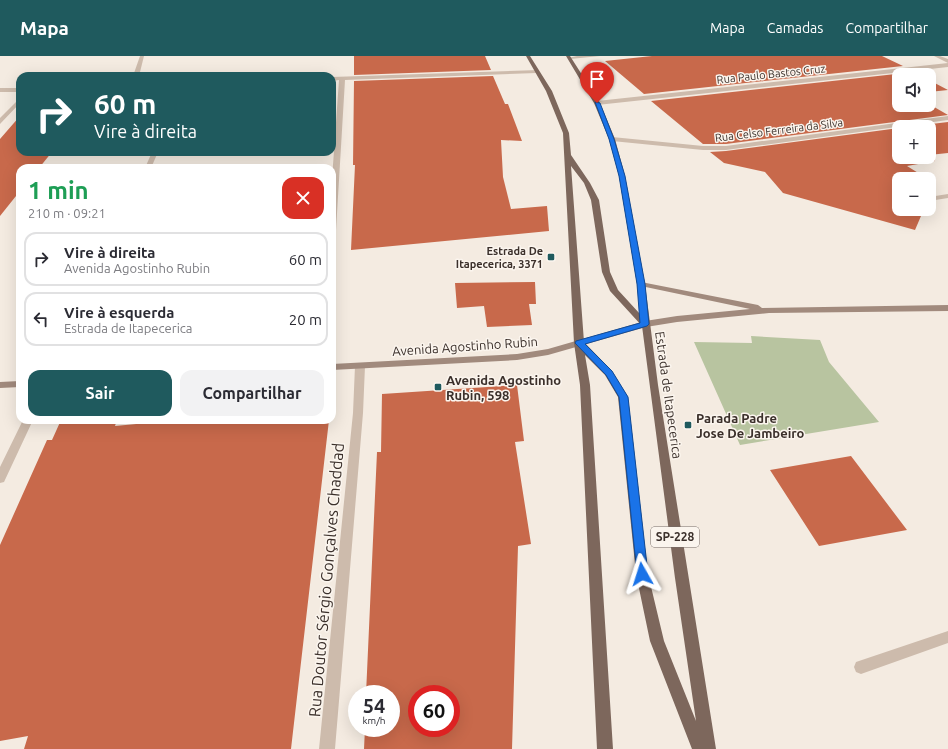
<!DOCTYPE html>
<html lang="pt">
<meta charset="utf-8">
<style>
body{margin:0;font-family:Ubuntu,sans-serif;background:#f2f2f3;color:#2b2b33;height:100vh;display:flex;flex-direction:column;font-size:15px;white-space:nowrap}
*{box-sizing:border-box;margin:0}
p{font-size:13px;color:#7c7c81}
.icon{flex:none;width:22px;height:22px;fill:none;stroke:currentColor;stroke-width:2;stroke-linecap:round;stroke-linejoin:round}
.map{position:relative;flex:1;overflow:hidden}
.details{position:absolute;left:16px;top:108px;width:320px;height:260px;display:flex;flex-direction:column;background:#fff;border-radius:12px;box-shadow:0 4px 16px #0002}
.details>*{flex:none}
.hud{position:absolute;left:16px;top:16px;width:320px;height:84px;border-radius:12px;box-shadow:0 4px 16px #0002;background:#1f5a5e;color:#fff;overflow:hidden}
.controls{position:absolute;left:892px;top:12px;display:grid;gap:8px}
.controls a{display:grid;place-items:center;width:44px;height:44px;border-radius:8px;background:#fff;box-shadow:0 4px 16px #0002;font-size:20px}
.speed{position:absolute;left:348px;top:629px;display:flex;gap:8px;font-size:20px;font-weight:700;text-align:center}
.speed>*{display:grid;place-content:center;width:52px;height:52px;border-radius:50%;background:#fff;box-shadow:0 4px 16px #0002;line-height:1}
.speed small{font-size:10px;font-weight:400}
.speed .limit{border:6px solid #d22;background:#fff;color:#111}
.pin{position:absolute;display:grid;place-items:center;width:34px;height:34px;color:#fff;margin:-41px -17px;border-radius:50% 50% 50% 0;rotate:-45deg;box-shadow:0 0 4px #0007}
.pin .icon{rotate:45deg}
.me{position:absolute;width:44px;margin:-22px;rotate:354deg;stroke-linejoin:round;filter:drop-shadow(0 0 3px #0008)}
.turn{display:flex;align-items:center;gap:14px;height:84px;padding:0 12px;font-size:18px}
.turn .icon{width:52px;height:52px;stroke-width:2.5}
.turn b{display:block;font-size:28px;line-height:34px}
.round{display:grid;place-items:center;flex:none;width:42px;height:42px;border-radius:12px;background:#f2f2f3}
.headline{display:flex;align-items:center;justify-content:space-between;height:68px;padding:0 12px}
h1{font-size:24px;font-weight:600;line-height:30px;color:#1e9e55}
.cta{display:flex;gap:8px;margin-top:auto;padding:8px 12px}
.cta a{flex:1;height:46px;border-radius:12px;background:#1f5a5e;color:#fff;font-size:16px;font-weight:600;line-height:46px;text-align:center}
.cta a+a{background:#f2f2f3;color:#2b2b33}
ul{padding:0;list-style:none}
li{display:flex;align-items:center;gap:12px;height:54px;margin:0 8px 6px;padding:0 4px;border:2px solid #e1e1e2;border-radius:12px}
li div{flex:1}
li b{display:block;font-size:15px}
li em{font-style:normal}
header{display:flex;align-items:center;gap:24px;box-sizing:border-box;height:56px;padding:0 20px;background:#1f5a5e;color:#fff}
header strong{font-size:19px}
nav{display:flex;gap:22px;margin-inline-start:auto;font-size:14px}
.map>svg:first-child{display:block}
</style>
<header>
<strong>Mapa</strong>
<nav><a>Mapa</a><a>Camadas</a><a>Compartilhar</a></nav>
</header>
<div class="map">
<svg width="948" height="693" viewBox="0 0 948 693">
<rect width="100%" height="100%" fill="#f4ebe1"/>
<path fill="#b8c4a0" d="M751 280 820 284 829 306 879 366 740 389 694 286 752 287Z"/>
<path fill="#c8694b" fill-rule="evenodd" d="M354 0H485L491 14 354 19Z
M652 0H882L903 10 644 38 605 5Z
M914 16 919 19H899V49L929 48 948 59 726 88H703L651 45Z
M493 20 505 48H508L522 85 501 84 503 121 511 153 547 150 549 175 351 194 355 109H353L354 25Z
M929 24 948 34 929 36Z
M20 60V96H52L39 112H20V135L0 160V83Z
M948 66V97L929 99V71H907Z
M899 72V101H929L935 105 907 110 928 123H899V153H924L915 174 783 137 765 116 724 107 710 96 726 95Z
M535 226 536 248H529L532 269 487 271 484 250 457 252 455 227Z
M517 329 524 385 515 386 531 488 518 490 512 693H364L365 672H391V638H366L377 396H381L382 338ZM417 638H451V672H417Z
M61 364H117L115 370 168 365V364H329L291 693H24L28 680 0 685V489L47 384H52Z
M851 400 907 474 819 490 770 414Z"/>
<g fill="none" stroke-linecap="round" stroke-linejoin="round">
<path fill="#cdbbac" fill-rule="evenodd" d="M140 0H144L139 20H133Z
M600 0 570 3 568 2 577 0Z
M934 0H940L948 3V7Z
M948 7V11L597 49 594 47 597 45Z
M539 14V16L537 17 345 24 336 174 332 176V123L339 24 332 25V21Z
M0 32H20V36H0Z
M20 42V47L0 68V62Z
M948 60V64L726 94H703L612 85 609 83 612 81 703 90H726Z
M152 96H158L151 112H145Z
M948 138V142L929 145V141Z
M360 307 365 310 363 357 335 693H319L353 357 355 310Z
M23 364H33L4 426 0 427V411Z
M948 575V587L861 618 856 616 854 611 856 606Z"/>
<path fill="#a18a7d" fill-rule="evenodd" d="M638 226H641L758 249 762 252 948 249V255L769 257 677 266 646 271 548 299 517 304 332 314V308L517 298 548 293 645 265 677 260 750 253 641 230 637 228Z
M20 325V331L0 332V326Z"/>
<path fill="#7d675c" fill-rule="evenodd" d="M526 0H530L552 35 569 77 571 99 590 127 599 144 610 216 618 234 640 258 637 228 619 120 609 83 594 47 566 0H570L600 47 615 83 625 120 645 228 658 329 716 693H692L650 585 636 518 618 341 605 319 585 299 590 329 613 693H597L580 329 574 287 563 77 546 35ZM571 110 584 127 591 144 602 216 610 235 642 270 675 522 696 665 664 585 648 518 628 341 612 315 584 286Z"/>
</g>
<path fill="#1a73e8" stroke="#114b97" d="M595 46 600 47 614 83 625 120 645 228 649 268 647 270 585 288 612 315 628 341 648 518 647 522 642 523 638 522 637 518 619 341 606 319 575 287 576 285 640 267 637 228 619 120 609 83Z"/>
<g fill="#1f5a5e" stroke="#fbf5ee" stroke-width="1.5">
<rect x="547" y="197" width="8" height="8" rx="2"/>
<rect x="434" y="327" width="8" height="8" rx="2"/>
<rect x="684" y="365" width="8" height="8" rx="2"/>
</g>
<g text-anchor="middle" stroke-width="3" stroke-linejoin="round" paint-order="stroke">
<g font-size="11" fill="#3b302b" stroke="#fbf5ee">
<text transform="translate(771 18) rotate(-6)" y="4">Rua Paulo Bastos Cruz</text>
<text transform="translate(779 74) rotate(-7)" y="4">Rua Celso Ferreira da Silva</text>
</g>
<g font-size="11" font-weight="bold" fill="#3b302b" stroke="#fbf5ee" text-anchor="end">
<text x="543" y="199">Estrada De<tspan x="543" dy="13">Itapecerica, 3371</tspan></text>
</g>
<rect fill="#fbf5ee" stroke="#756b66" stroke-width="1" x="651" y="471" width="48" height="20" rx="3"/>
<g font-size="12" font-weight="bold" fill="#3b302b">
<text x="675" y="485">SP-228</text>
</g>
<g font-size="13" fill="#3b302b" stroke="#fbf5ee">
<text transform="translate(465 290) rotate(-4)" y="5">Avenida Agostinho Rubin</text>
<text transform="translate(669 339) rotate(82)" y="5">Estrada de Itapecerica</text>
</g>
<g font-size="13" font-weight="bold" fill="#3b302b" stroke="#fbf5ee" text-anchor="start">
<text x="446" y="329">Avenida Agostinho<tspan x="446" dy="15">Rubin, 598</tspan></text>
<text x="696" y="367">Parada Padre<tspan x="696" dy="15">Jose De Jambeiro</tspan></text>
</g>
<g font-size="16" fill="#3b302b" stroke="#fbf5ee">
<text transform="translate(326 524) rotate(-85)" y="6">Rua Doutor Sérgio Gonçalves Chaddad</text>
</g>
</g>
</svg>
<div class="controls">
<a><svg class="icon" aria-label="sound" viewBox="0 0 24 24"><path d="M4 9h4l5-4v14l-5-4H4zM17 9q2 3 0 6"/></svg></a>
<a>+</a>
<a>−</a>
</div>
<div class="speed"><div>54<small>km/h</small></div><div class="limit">60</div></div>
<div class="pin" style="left:597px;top:47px;background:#d93025"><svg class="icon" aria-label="arrive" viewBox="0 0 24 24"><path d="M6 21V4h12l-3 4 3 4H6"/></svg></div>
<svg class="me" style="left:642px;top:518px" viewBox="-20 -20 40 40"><path d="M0-17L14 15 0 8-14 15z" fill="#1a73e8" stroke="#fff" stroke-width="4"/></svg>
<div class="hud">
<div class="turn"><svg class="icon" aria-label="right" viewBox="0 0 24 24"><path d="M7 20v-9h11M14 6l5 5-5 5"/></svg><div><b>60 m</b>Vire à direita</div></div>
</div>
<section class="details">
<div class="headline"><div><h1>1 min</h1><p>210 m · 09:21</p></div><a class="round" style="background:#d93025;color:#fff"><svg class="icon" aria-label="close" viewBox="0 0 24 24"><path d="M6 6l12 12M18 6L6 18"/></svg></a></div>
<ul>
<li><svg class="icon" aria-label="right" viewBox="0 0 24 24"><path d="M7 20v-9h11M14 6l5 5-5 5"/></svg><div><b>Vire à direita</b><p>Avenida Agostinho Rubin</p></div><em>60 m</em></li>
<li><svg class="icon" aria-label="left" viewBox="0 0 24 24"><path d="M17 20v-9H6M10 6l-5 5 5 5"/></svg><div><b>Vire à esquerda</b><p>Estrada de Itapecerica</p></div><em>20 m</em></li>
</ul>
<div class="cta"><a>Sair</a><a>Compartilhar</a></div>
</section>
</div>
